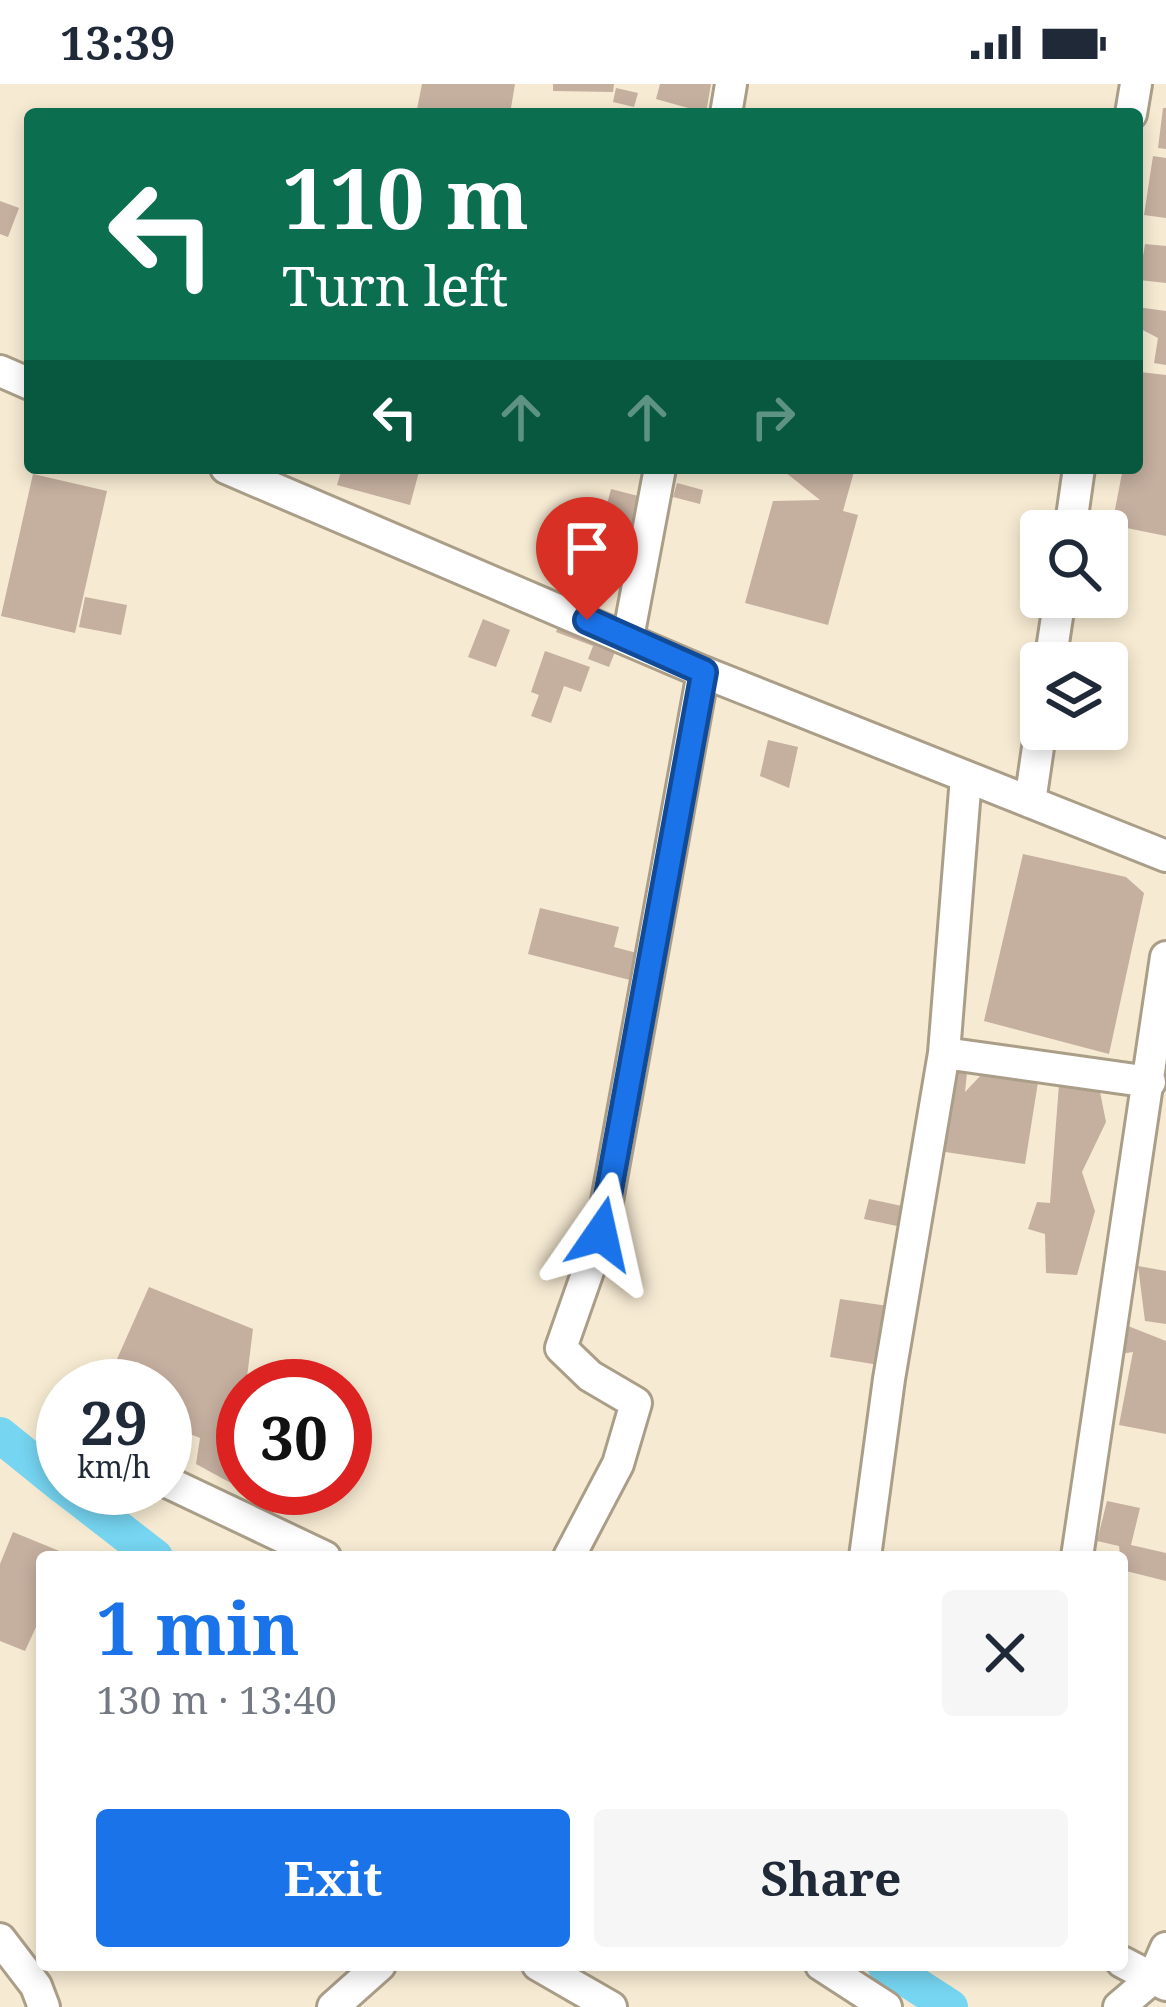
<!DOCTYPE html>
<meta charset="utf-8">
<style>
body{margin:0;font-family:"Noto Serif",serif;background:#f6f6f7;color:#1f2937;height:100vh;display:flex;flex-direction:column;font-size:45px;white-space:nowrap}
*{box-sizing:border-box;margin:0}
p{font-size:39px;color:#747a83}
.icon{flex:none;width:66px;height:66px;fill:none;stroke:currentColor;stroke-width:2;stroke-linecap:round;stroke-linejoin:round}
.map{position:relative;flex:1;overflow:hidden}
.sheet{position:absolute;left:36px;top:1467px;width:1092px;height:420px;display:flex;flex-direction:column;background:#fff;border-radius:12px;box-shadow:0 6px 18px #0003}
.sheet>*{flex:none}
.banner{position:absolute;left:24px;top:24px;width:1119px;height:366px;border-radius:12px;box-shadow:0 6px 18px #0003;background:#0b6e4f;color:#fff;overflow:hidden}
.buttons{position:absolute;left:1020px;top:426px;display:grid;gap:24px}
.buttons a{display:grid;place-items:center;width:108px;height:108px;border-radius:12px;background:#fff;box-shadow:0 6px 18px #0003;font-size:60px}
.speed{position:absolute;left:36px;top:1275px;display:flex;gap:24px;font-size:60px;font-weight:700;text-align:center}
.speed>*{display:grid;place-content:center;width:156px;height:156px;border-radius:50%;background:#fff;box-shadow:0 6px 18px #0003;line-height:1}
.speed small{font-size:30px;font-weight:400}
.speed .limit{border:18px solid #d22;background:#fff;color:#111}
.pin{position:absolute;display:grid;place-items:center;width:102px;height:102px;color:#fff;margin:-123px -51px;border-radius:50% 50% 50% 0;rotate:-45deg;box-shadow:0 0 12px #0007}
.pin .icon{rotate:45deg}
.me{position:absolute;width:132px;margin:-66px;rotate:11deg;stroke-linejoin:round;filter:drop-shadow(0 0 9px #0008)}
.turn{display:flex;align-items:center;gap:42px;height:252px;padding:0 60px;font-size:54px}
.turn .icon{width:156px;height:156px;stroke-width:2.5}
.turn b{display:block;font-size:84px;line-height:102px}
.lanes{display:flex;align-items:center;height:114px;padding:0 60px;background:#0003;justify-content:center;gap:60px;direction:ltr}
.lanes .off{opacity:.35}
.round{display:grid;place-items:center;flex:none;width:126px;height:126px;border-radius:12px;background:#f6f6f7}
.overview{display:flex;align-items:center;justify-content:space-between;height:204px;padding:0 60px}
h1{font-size:72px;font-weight:700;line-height:90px;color:#1a73e8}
.button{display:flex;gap:24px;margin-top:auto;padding:24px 60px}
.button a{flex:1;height:138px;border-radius:12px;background:#1a73e8;color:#fff;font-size:48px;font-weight:700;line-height:138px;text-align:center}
.button a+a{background:#f6f6f7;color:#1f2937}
.status{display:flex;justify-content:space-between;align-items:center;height:84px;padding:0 60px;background:#fff;direction:ltr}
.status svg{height:33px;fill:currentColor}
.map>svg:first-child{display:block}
</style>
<div class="status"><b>13:39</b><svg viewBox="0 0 49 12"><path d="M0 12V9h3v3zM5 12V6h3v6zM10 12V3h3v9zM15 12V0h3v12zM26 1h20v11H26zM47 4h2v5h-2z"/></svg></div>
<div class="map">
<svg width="1166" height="1923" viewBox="0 0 1166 1923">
<rect width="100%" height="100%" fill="#f6ead2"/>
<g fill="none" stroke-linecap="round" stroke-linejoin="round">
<path stroke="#76d5f1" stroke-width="36" d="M0 1351 63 1402
M66 1404 155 1473
M885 1881 950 1923"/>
</g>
<path fill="#c5af9f" d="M422 0H515L510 30H416Z
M553 0H614L613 8 553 7Z
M660 0H711L706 29 656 15Z
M616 4 638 9 634 23 613 18Z
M1163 24H1166V65L1158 64Z
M1153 72 1166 74V134L1144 131Z
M0 117 19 124 8 153 0 150Z
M1145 160 1166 162V199L1139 196Z
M1137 223 1166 227V281L1154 279 1158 254 1137 243Z
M1140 288 1166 291V452L1112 441 1123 384H1137Z
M342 384H420L410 421 337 401Z
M780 384H855L843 427 858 431 828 541 745 519 773 417 820 416Z
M33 390 107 407 75 549 1 532Z
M677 399 703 406 700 420 673 413Z
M611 405 646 414 635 456 600 447Z
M85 513 127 521 121 551 79 543Z
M568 518 626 540 609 583 588 575 593 562 556 548Z
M483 535 510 546 496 583 468 573Z
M545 567 590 583 581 608 564 602 551 639 531 632 539 611 531 608Z
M768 656 798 663 789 704 760 692Z
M1023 770 1126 793 1144 809 1109 970 984 937Z
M540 824 619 843 614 863 637 869 630 896 528 870Z
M952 986 967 989 965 1008 982 990 1038 998 1025 1080 939 1067Z
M1059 1000 1099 1003 1106 1038 1082 1088 1095 1127 1077 1191 1046 1189 1045 1150 1028 1145 1037 1118 1050 1119Z
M869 1115 902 1122 897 1142 864 1135Z
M1138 1182 1166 1187V1240L1145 1237Z
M149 1203 253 1245 243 1325 228 1355 243 1364V1404H254L251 1410 196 1380 200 1354 165 1340V1302H105Z
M840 1215 888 1222 879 1281 830 1273Z
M1128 1242 1166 1257V1350L1119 1341 1133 1268 1120 1270Z
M1107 1417 1140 1424 1131 1461 1166 1469V1497L1122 1486 1119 1462 1097 1457Z
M13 1448 74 1473H42V1530L25 1567 0 1557V1480Z"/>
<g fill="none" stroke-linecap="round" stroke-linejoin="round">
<defs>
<path id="street" d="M726 30 731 0
M1131 30 1136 0
M0 287 30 300
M226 384 703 588 1166 772
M1070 447 1079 384
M628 554 660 384
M1050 579 1060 513
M1030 718 1041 643
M944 969 1150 998
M165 1397 325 1473
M569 1473 618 1380 636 1319 590 1292 561 1264 601 1150 703 588
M865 1473 889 1295 944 969 966 693
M1077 1473 1166 873
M0 1855 36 1902 44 1923
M1122 1878 1166 1901
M538 1881 611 1923
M821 1881 886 1923
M333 1923 380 1881
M1119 1923 1153 1894 1166 1864"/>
</defs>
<use href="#street" stroke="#aa9e88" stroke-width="36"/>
<use href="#street" stroke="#fff" stroke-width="30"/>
</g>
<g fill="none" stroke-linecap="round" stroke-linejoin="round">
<defs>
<path id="route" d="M587 536 704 588 601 1150"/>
</defs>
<use href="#route" stroke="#114b97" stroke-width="30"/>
<use href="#route" stroke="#1a73e8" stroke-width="21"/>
</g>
</svg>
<div class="buttons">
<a><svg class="icon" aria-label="search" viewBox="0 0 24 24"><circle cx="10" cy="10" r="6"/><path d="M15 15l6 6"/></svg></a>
<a><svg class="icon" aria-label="layers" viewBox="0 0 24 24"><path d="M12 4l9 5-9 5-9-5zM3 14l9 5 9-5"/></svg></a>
</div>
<div class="speed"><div>29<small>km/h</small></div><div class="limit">30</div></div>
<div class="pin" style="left:587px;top:536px;background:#d93025"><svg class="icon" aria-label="arrive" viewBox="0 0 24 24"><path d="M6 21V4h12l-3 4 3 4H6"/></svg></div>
<svg class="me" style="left:601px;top:1150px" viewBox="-20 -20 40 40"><path d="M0-17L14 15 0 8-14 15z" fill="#1a73e8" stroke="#fff" stroke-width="4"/></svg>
<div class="banner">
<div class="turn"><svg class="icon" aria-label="left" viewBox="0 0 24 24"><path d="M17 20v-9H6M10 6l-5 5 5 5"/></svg><div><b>110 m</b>Turn left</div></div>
<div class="lanes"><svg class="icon" aria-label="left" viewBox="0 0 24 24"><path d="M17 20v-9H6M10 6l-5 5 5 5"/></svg><svg class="icon off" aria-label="ahead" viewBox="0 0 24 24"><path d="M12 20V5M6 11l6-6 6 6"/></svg><svg class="icon off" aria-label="ahead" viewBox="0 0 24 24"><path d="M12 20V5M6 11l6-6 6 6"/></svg><svg class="icon off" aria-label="right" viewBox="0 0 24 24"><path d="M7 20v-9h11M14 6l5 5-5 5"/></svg></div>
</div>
<section class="sheet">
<div class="overview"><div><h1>1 min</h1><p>130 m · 13:40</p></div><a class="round"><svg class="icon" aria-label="close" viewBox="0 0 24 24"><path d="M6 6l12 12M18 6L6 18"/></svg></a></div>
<div class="button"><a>Exit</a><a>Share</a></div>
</section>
</div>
